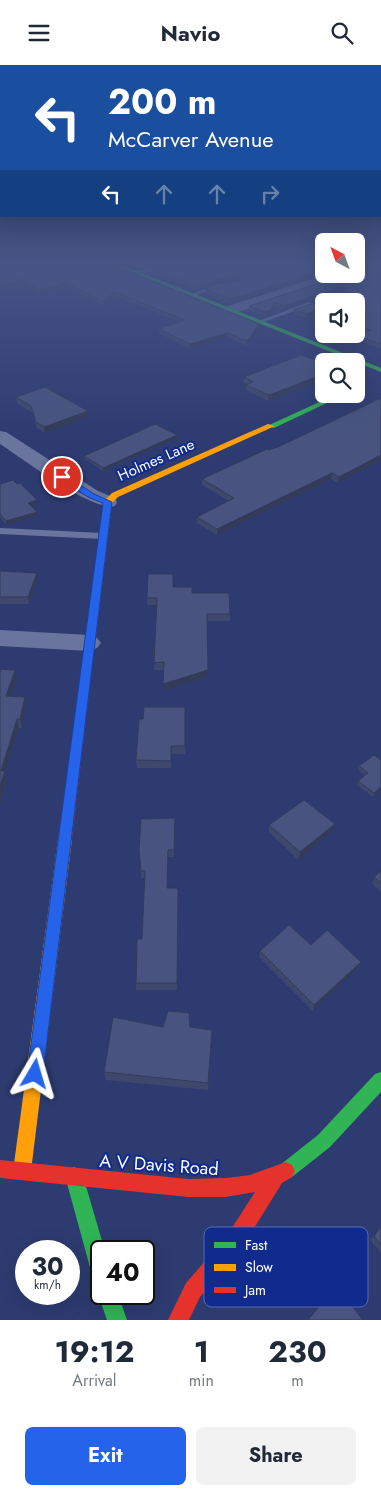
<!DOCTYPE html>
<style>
body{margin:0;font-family:Jost,sans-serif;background:#f2f2f3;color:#1f2937;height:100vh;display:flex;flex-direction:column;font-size:19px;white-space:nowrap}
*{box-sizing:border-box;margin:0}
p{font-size:16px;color:#747a83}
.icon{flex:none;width:28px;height:28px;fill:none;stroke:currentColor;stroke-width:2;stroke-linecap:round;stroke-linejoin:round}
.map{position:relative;height:1255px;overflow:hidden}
.drawer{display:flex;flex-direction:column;background:#fff;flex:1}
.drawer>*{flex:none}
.guide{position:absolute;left:0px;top:0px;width:381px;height:152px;box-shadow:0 5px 20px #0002;background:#1a4fa0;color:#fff;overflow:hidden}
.needle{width:32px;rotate:319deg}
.tools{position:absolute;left:315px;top:168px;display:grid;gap:10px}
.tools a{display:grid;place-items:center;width:50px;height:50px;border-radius:8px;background:#fff;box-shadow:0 5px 20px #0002;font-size:25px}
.speed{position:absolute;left:15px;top:1175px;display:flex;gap:10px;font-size:25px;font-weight:700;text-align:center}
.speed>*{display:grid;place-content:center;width:65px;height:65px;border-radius:50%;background:#fff;box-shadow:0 5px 20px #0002;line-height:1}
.speed small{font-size:12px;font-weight:400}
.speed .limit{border:2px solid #111;border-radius:8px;background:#fff;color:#111}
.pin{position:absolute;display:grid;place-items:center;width:42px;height:42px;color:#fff;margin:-21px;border:2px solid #fff;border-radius:50%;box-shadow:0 1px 5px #0007}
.me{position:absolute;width:55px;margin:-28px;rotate:7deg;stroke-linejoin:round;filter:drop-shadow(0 0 4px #0008)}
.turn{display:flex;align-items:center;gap:18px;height:105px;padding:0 25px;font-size:22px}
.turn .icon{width:65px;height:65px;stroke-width:2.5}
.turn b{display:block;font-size:35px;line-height:42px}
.lanes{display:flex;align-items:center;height:48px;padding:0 25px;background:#0003;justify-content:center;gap:25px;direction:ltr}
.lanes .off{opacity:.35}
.eta{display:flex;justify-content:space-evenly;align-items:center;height:85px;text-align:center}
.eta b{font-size:30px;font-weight:700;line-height:35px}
.primary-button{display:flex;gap:10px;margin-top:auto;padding:10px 25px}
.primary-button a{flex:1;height:58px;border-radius:8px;background:#2563eb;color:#fff;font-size:20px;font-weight:700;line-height:58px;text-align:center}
.primary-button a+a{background:#f2f2f3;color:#1f2937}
header{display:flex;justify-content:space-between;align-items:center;height:65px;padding:0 25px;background:#fff;font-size:22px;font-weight:700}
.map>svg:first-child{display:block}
</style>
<header><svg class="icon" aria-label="menu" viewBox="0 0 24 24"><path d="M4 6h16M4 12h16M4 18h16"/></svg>Navio<svg class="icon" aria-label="search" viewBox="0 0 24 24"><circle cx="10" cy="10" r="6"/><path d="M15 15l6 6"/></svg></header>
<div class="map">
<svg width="381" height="1255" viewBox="0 0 381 1255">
<rect width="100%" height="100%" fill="#2d3b70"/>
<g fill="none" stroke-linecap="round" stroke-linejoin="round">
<path fill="#69759d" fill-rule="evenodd" d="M171 197H181L137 210 134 208Z
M220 219 225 220 193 231 188 230Z
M309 237 312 239 311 240 261 258 256 257Z
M0 463 103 468 108 471 103 474 0 469Z"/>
<path fill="#69759d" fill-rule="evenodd" d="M356 197H371L356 205Z
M328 209H345L343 212 235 248 230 249 224 245 225 242Z
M0 366 6 367 98 426 115 433 117 437 115 441C92 447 22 393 0 379Z
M0 565 89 570 97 573 101 578 97 583 89 586 0 581Z"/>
<path fill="#30b455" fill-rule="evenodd" d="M106 197H114L381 303V307Z
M337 329H346L274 363 267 361Z
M381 1007V1027L330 1082 292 1112 286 1115 280 1112 277 1106 280 1100 318 1070 375 1009Z
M74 1102 80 1105 83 1111 105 1186H101V1216L94 1213 91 1206 65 1111 68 1105Z
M101 1222V1229H118L127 1255H107L98 1229Z"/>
<path fill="#ff9f0a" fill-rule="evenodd" d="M268 359 275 361 118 432 112 438 94 587 89 591 85 590 84 587 105 435 112 428Z
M65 768 70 770 72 774 31 1106 28 1112 22 1115 16 1112 13 1106 58 774 60 770Z"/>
<path fill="#e5322d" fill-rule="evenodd" d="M89 583 94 587 72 774 70 778 65 780 60 778 58 774 84 587Z
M0 1095 188 1114 226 1113 250 1110 286 1097 292 1100 295 1106 292 1112 282 1118 240 1186 200 1232 189 1255H168L186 1218 226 1172 255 1127 226 1132H188L0 1113Z"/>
</g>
<path fill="#3e486d" d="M0 197 104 198 259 259V264L247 281 227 272 190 284 159 268V264L179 257 116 231 104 241 66 222 41 229 23 218Z
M125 197H164L142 204Z
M324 197 231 238 206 229V225L247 212 241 211 197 225 152 208V204Z
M381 197V284L356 275 357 271 365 268 356 264V236H324V252L317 249 307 253 293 249V245L345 227 343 224 284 245 275 241 269 250 265 252 249 245V241Z
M324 298V314L268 336 246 325V320L247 319 244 318V312Z
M16 332 88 346V352L45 368 37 363 32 347 17 338Z
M381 333V395L338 418 331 414 217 470 197 458V452L229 436 202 420V414L269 385 278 382Z
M177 370V373L103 406 85 394 84 391Z
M0 419 37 439 31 441 37 447V451L6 460 0 452Z
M0 506 38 514 29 539H0Z
M192 528 230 549V556H207L208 612 163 626V605H154L157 540H147V533Z
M0 604 15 605 17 614 11 631 25 632 27 641 22 663H19L5 708 7 715 0 739Z
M185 642V689H171V703H137L136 695 143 654Z
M381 695V725L373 732 357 720 358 716 365 710 358 705 359 701Z
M335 759 333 766 298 795 269 767V760Z
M175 760 174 792H168L167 823H178L177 925H136V918L142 874 145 813H141L139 784Z
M381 806V827L372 819 374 812Z
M311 880 361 897 358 903 313 946 259 892 260 886Z
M163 962H190L212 965 208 1025 106 1015 104 1007Z
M381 1162V1188L370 1175Z"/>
<path fill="#323b59" d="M151 197H164L142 204V200Z
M324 205V208L231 238V234Z
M242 207 241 211 197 225V221Z
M23 214V218L0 224V220Z
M66 218V222L41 229 40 225Z
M343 220V224L284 245V241Z
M115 227 116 231 104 241 103 237Z
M276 237 275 241 269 250 265 252V247Z
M317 245V249L307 253V249Z
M259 259V264L247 281V276Z
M227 268V272L190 284V279Z
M324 309V314L268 336 269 330Z
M88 346V352L45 368 44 362Z
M177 370V373L103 406V403Z
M381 390V395L338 418 339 412Z
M332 408 331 414 217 470V464Z
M37 435V439L28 442V438Z
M37 447V451L6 460V456Z
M37 508 38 514 29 539 28 532Z
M15 605 17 614 9 640 6 631Z
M208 605V612L163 626V619Z
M25 632 27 641 22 663 20 654Z
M17 654 19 663 5 708 7 715 0 739 1 706Z
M381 722V725L373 732 374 728Z
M335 759 333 766 298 795 300 787Z
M361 897 358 903 313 946 314 940Z"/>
<path fill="#48547f" stroke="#323b59" d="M0 197H104L259 259 247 276 227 268 190 279 159 264 185 255 115 227 103 237 66 218 40 225 23 214 0 220Z
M135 197H151L142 200Z
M174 197H324V205L231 234 206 225 248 212V208L242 207 197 221 152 204Z
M368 197H381V279L357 271 371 265 356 260V236H324V248L317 245 307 249 293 245 345 227 346 224 343 220 284 241 276 237 269 246 265 247 249 241 344 210 345 209H356V203Z
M301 290 324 298V309L269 330 246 320 253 317 244 312Z
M45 322 88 346 44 362 36 357 31 341 16 332Z
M381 333V390L339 412 332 408 217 464 197 452 234 433 202 414 267 384 269 385 278 382Z
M155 359 177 370 103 403 84 391Z
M13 415 17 419 20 418 37 435 28 438 37 447 6 456 0 449V419Z
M0 506 37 508 28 532H0Z
M148 509H173V522H192V528H229L230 549H207L208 605 163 619 164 597 154 598 157 533H147Z
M0 604 15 605 6 631 25 632 20 654H17L1 706H5L0 721Z
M144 642H185V681H171V696L136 695 139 654H143Z
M374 690 381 695V722L374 728 358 716 368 708 359 701Z
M304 735 335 759 300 787 269 760Z
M175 753 174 785H168L167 823H178L177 918H136L137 874H142L145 806H141L139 784 141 754Z
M381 806V818L374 812Z
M289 860 311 880 327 865 361 897 314 940 260 886Z
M168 946 189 948 190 962 212 965 208 1018 104 1007 113 952 163 962Z
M381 1162V1180L374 1171Z
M336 1221 363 1255H308Z"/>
<linearGradient id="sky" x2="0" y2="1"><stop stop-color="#19203e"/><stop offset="0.53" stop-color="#465586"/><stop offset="1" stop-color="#465586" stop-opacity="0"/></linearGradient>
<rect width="381" height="373" fill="url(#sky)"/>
<path fill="#2563eb" stroke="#184099" d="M59 410H65L94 429 112 437 43 1009 41 1015 35 1017 29 1015 27 1009 103 438 88 432 59 414Z"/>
<g text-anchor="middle" stroke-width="4" stroke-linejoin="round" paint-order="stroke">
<g font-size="15" fill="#fff" stroke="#102b8d">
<text transform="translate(156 395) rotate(-24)" y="5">Holmes Lane</text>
</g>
<g font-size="18" fill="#fff" stroke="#102b8d">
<text transform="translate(159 1100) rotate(4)" y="6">A V Davis Road</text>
</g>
</g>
<rect x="204" y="1162" width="164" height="80" rx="8" fill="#102b8d" stroke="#586baf" stroke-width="1"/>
<rect x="214" y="1177" width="22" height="6" fill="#30b455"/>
<rect x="214" y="1199" width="22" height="7" fill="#ff9f0a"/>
<rect x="214" y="1222" width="22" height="6" fill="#e5322d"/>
<g font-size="14" fill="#fff">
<text x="245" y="1185">Fast</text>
<text x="245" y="1207">Slow</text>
<text x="245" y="1230">Jam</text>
</g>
</svg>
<div class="tools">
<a><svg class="needle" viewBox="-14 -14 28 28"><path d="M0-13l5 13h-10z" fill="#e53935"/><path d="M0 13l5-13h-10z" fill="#747a83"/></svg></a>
<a><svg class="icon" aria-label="sound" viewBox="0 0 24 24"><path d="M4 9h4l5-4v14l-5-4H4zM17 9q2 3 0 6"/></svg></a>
<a><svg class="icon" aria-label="search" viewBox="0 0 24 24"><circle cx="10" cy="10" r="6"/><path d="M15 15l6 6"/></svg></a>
</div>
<div class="speed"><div>30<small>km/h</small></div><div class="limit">40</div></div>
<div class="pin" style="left:62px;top:412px;background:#d93025"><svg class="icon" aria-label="arrive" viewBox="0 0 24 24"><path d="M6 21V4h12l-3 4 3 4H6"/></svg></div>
<svg class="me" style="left:35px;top:1009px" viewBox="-20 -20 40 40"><path d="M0-17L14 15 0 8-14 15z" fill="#2563eb" stroke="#fff" stroke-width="4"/></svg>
<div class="guide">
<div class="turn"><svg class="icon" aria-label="left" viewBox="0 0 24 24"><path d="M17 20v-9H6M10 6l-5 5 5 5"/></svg><div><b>200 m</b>McCarver Avenue</div></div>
<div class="lanes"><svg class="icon" aria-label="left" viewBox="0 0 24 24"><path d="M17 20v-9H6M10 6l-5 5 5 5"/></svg><svg class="icon off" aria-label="ahead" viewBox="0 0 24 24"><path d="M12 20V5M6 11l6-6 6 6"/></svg><svg class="icon off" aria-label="ahead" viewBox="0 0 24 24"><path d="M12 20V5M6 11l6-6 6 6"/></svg><svg class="icon off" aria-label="right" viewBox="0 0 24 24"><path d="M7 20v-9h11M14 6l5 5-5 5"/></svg></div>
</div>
</div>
<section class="drawer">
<div class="eta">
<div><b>19:12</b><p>Arrival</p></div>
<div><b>1</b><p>min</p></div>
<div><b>230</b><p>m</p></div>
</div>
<div class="primary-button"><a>Exit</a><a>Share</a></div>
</section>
